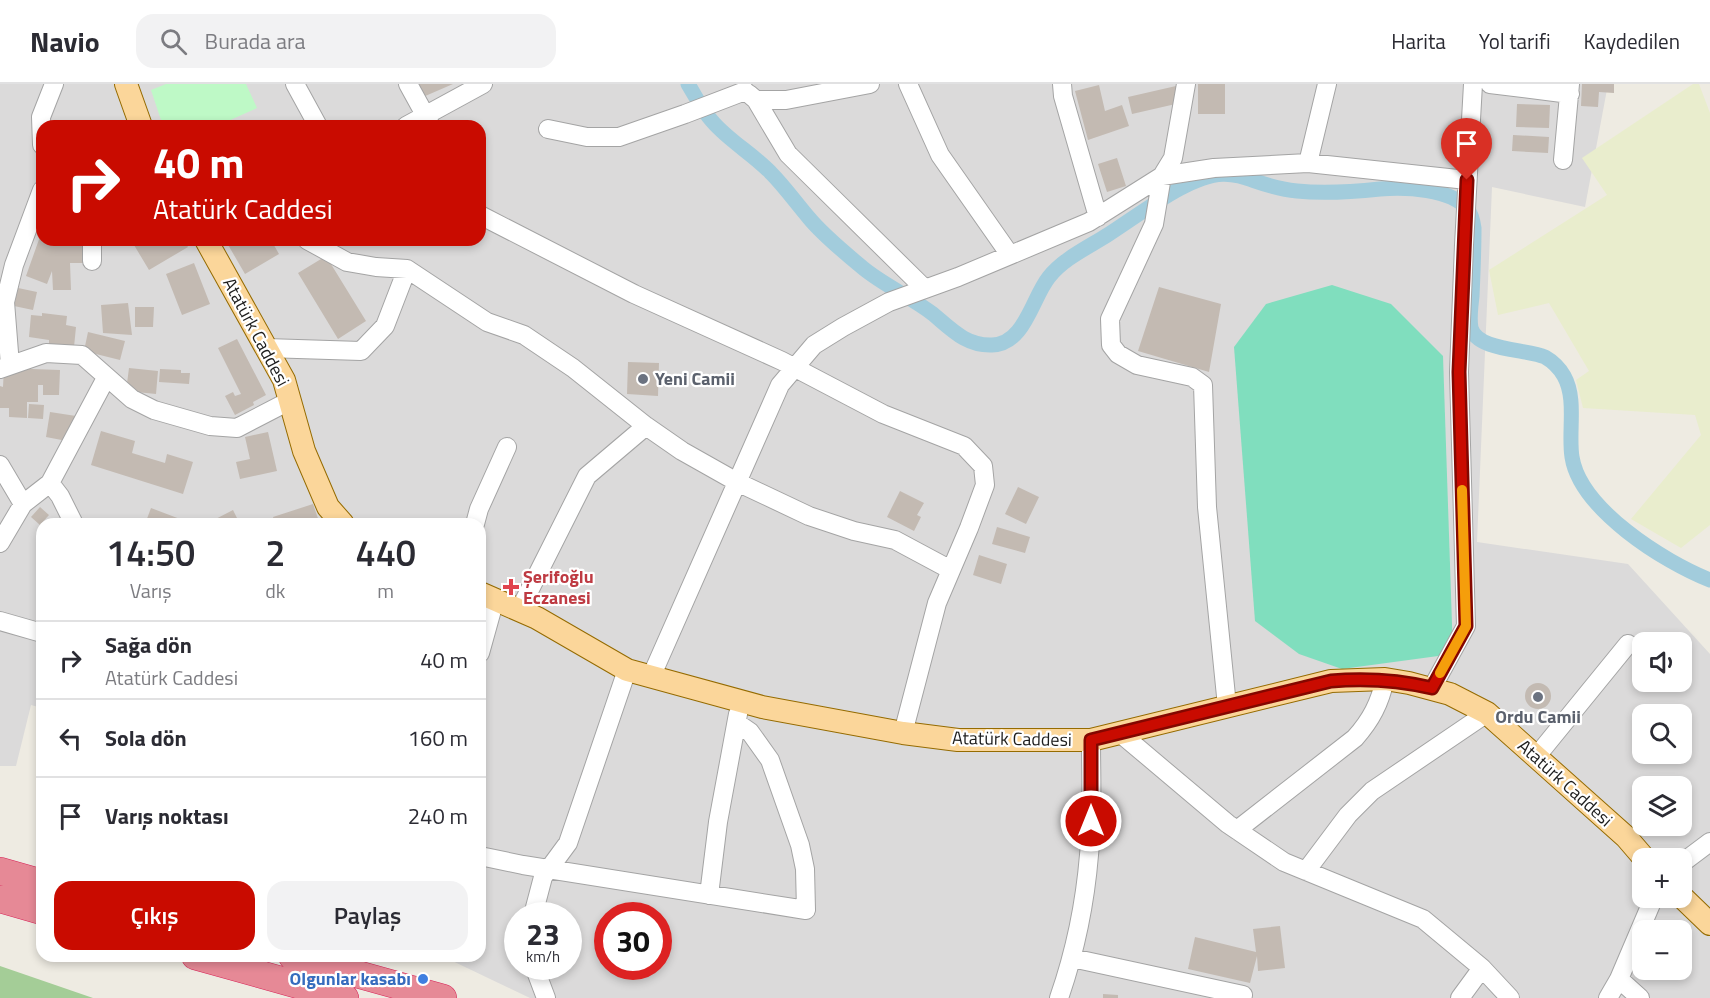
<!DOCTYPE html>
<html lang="tr">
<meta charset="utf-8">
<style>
body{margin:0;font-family:"Titillium Web",sans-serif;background:#f2f2f3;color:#2b2b33;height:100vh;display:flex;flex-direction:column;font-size:22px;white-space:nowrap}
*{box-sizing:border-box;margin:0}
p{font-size:20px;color:#7c7c81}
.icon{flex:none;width:33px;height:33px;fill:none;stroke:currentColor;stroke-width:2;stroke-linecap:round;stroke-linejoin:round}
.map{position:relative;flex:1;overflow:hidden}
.drawer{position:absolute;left:36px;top:434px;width:450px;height:444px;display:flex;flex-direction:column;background:#fff;border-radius:18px;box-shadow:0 3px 9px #0003}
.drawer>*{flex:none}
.hud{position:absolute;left:36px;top:36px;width:450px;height:126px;border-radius:18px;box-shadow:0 3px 9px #0003;background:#c90b00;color:#fff;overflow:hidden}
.controls{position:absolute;left:1632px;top:548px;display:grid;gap:12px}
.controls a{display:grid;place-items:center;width:60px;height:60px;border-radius:12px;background:#fff;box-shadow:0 3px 9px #0003;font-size:30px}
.speed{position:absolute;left:504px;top:818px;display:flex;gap:12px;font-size:30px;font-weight:700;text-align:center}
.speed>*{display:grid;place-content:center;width:78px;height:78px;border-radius:50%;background:#fff;box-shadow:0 3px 9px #0003;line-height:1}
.speed small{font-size:15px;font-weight:400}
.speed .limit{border:9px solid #d22;background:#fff;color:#111}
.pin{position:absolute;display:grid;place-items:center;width:51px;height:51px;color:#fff;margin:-62px -26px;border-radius:50% 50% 50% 0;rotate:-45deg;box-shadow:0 0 6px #0007}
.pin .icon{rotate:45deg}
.me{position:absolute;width:66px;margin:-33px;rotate:0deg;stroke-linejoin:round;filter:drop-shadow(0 0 4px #0008)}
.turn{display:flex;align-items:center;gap:21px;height:126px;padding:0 18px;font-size:27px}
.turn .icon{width:78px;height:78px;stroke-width:2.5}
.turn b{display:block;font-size:42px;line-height:51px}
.eta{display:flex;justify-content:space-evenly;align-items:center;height:102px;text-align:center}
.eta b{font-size:36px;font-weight:600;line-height:42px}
.button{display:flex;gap:12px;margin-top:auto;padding:12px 18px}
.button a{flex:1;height:69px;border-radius:18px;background:#c90b00;color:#fff;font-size:24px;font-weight:600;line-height:69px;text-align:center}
.button a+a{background:#f2f2f3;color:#2b2b33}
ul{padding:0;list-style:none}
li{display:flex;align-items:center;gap:18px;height:78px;padding:0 18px;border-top:2px solid #e1e1e2}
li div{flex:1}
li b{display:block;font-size:22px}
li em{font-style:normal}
header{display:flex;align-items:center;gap:36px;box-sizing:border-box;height:84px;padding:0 30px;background:#fff;border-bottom:2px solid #e1e1e2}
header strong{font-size:28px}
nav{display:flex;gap:33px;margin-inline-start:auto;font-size:21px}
.search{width:420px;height:54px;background:#f2f2f3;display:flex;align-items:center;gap:15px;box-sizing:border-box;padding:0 21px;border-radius:18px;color:#7c7c81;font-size:22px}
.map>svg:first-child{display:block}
</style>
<header>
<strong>Navio</strong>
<div class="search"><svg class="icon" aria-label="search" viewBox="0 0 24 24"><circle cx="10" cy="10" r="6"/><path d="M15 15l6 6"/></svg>Burada ara</div>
<nav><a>Harita</a><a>Yol tarifi</a><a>Kaydedilen</a></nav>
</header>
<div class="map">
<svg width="1710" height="914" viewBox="0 0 1710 914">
<rect width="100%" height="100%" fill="#eeebe2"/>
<path fill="#dbdada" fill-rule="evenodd" d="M0 0H1608L1585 123 1492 103 1477 458 1628 480 1710 570V914H530L442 872H480V440H42V624L31 621 16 682H0ZM42 42H480V156H42ZM1642 558H1682V597H1642ZM1642 630H1682V669H1642ZM1642 702H1682V741H1642ZM1642 774H1682V813H1642ZM518 831H568V882H518ZM608 831H658V882H608ZM1642 846H1682V885H1642Z"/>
<path fill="#e9edcd" d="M1693 0H1699L1710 29V441L1681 464 1631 435 1701 351 1695 331 1583 324 1576 296 1589 287 1549 219 1498 231 1489 186 1607 111 1582 74Z"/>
<path fill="#a4cd97" d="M0 882 93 914H0Z"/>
<path fill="#bef9c6" d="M166 0H246L257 24 217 42H163L151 6Z"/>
<path fill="#80debe" d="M1332 201 1391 220 1443 272 1453 570 1342 585 1299 570 1255 537 1234 263 1266 220Z"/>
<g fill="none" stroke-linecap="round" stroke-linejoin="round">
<path stroke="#a2ccdc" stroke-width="15" d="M688 0C696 13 702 26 712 37 729 57 753 70 771 89 785 103 796 119 809 134 824 152 845 169 863 184 885 202 911 213 933 230 951 245 966 262 992 261 1025 260 1032 214 1049 193 1064 174 1089 163 1109 150 1132 135 1155 118 1179 105 1237 73 1243 102 1297 107 1324 110 1352 108 1380 105 1404 103 1452 104 1468 126 1472 131 1473 137 1474 144 1474 167 1473 190 1472 212 1471 222 1469 234 1471 244 1477 267 1527 265 1545 273 1552 277 1560 285 1564 292 1577 315 1568 348 1572 373 1580 425 1664 478 1710 496"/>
</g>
<path fill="#c3bab2" d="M417 0H453L423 13Z
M1198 0H1225V30H1198Z
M1582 0H1614V9L1599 8 1598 23 1581 22Z
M1099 1 1105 27 1122 21 1129 42 1088 56 1075 7Z
M1176 2 1180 19 1132 30 1128 13Z
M1517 20 1550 21 1549 44 1516 43Z
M1513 51 1549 53 1548 69 1512 67Z
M1117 74 1126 102 1107 108 1098 80Z
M42 147V156H87V179H70L71 206H53L52 187 47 200 26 192Z
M131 156H184L188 163 149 186Z
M232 156H271L279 170 245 190 227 159Z
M326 172 366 237 338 255 298 189Z
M194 179 210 220 182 231 166 190Z
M1159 203 1221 220 1209 288 1138 267Z
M18 204 37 208 33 226 14 222Z
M128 219 132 251 103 249 101 221Z
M135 223H154L153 243H135Z
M42 229 67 232 66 241 76 243 74 263 49 260V256L29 253 31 231 42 232Z
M88 248 125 257 120 276 84 267Z
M237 255 266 311 253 318 254 321 235 331 225 312 233 308 235 312 241 310 218 264Z
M628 278 659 279 658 312 627 310Z
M4 284 60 286 59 311H43V301H38V318H27V334L9 333V324H0V302L3 303Z
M129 284 158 287 156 310 126 307Z
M160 285 181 286V289H190L189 300 159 298Z
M29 320 44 321 43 335 28 334Z
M50 328 76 332 72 358 46 353Z
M101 347 135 357 132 369 165 379 167 370 193 378 183 410 91 381Z
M268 348 277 387 240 395 236 378 250 375 245 353Z
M1018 403 1039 413 1026 440 1005 430Z
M900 407 924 419 917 431 921 433 914 447 887 433Z
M313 420 320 440H275L273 433Z
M40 423 49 431 40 441 31 433Z
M151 424 180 435 178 440H145Z
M233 426 240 440H206Z
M997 443 1030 453 1025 469 992 460Z
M979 471 1007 480 1001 500 973 491Z
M40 500H42V525L38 524Z
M1525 612a13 13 0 1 1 26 0a13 13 0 1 1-26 0Z
M1280 842 1285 884 1258 887 1257 872 1250 899 1188 885 1195 853 1256 868 1253 845Z
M1103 910 1118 911V914H1103Z"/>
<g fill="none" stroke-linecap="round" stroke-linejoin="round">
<defs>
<path id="minor" d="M295 0 318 42
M408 0 430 40
M908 0 940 71 1010 171
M1062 0 1063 12 1098 133
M1186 0 1173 74 1162 92 1154 140 1110 235 1111 261 1118 270 1137 281 1192 293 1203 301 1207 423 1227 622
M1490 0 1570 10
M749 10 756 16H786L870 0
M756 16 788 70 925 205
M406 42 483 0
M548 45 587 53H619L685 30 745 7
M42 61 41 33 54 0
M1563 76 1570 0
M1308 79 1467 96
M480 131 634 210 782 277 883 330 964 362 983 382 985 401 969 444 937 519 903 649
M307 156 347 178 376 183 407 185 487 238 524 251 573 284 646 342 682 367 737 398 809 432 854 447 895 456 951 486
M92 177V156
M266 264 361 267 385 242 407 185
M10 281 5 218 14 181 42 106
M0 285 46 269 82 271 132 315 154 326 210 342 237 344 291 316
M0 381 23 420
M50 399 60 412 74 440
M475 440 479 425 507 363
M0 459 23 420 50 399 106 294
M519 527 587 392 646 342
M0 537 42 549
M480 569 495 515
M651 593 780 301 814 261 843 243 889 218 958 193 1089 138 1162 92 1214 84 1308 79 1327 0
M1432 604 1466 542 1459 288 1464 161 1473 0
M1120 649 1228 740 1284 778 1423 835 1482 884 1510 914
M1536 673 1628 560
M1237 746 1355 654C1371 636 1380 619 1385 595
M480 772 523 781 806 826 805 785 800 761 770 676 750 648 737 639
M1682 779 1710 758
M1306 787 1348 731 1372 707 1487 629
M709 811 718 738 738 630
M533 831 543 793 568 759 627 586
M1072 874 1243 911
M534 882 546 914
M1619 895 1640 914
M1059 914C1075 868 1085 820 1089 771 1093 733 1091 694 1091 656
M1460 914 1482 884
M1608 914 1619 895 1654 813"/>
<path id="major" d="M126 0 141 42
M206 156 284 296 304 367 328 423 343 440
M480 509 537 534 627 586 762 623 903 649 958 656H1091L1331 597 1385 595 1409 599 1450 610 1487 629 1626 753 1644 774
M1682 813 1710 840"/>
<path id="highway" d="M0 787 42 799
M0 815 42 827
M195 872 345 914
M292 872 443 914"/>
</defs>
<use href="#minor" stroke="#a4a4a4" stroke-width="20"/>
<use href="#major" stroke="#956b00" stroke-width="24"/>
<use href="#highway" stroke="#d72458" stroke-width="28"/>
<use href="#minor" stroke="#fff" stroke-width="18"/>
<use href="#major" stroke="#fbd69a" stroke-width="22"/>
<use href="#highway" stroke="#e68996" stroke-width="27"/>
</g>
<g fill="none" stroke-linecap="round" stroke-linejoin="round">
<defs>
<path id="route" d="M1091 737V656L1331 597C1366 594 1398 596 1432 604L1466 542 1459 288 1467 96"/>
</defs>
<use href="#route" stroke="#830700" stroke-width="15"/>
<use href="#route" stroke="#c90b00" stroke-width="10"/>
<path stroke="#f59e0b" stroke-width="10" d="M1440 589 1466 542 1462 406"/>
</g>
<g fill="#6b7280" stroke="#fff" stroke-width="2">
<circle cx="643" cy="295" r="6"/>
<circle cx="1538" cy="613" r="6"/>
</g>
<path fill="#e0444e" stroke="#fff" stroke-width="2" d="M508 494h6v6h6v6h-6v6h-6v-6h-6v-6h6z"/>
<circle fill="#3f7fe0" stroke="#fff" stroke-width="2" cx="423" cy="895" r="6"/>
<g text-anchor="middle" stroke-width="4.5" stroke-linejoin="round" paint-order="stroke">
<g font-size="18" fill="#1d1d1d" stroke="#fff">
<text transform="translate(256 248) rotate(62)" y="6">Atatürk Caddesi</text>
<text transform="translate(1012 655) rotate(1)" y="6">Atatürk Caddesi</text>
<text transform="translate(1565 699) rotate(42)" y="6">Atatürk Caddesi</text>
</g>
<g font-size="18" font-weight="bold" fill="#5b616d" stroke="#fff" text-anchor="start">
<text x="655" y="301">Yeni Camii</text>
<text x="1538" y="639" text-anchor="middle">Ordu Camii</text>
</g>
<g font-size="18" font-weight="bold" fill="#be3a42" stroke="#fff" text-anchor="start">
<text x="523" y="499">Şerifoğlu<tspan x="523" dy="21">Eczanesi</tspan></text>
</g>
<g font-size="18" font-weight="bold" fill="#366cbe" stroke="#fff" text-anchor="end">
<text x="411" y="901">Olgunlar kasabı</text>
</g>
</g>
</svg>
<div class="controls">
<a><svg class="icon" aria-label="sound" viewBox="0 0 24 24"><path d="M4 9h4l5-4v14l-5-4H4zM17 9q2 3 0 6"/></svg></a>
<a><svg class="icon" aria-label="search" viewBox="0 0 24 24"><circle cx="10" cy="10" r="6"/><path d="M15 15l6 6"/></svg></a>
<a><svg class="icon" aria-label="layers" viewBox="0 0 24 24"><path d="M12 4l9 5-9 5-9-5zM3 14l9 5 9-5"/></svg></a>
<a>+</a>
<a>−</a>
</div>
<div class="speed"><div>23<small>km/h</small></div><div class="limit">30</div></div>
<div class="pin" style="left:1467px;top:96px;background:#d93025"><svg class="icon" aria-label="arrive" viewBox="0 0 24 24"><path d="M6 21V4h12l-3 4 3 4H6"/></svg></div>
<svg class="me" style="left:1091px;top:737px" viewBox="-20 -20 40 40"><circle r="17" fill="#c90b00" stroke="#fff" stroke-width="3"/><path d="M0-11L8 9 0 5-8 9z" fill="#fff"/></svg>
<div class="hud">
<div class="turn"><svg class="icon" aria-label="right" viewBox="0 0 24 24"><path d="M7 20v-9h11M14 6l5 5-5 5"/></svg><div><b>40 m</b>Atatürk Caddesi</div></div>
</div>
<section class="drawer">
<div class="eta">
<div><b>14:50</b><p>Varış</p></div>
<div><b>2</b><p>dk</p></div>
<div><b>440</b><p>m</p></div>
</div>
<ul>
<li><svg class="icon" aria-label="right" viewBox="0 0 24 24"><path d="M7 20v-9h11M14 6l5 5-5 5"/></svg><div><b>Sağa dön</b><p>Atatürk Caddesi</p></div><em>40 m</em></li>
<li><svg class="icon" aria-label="left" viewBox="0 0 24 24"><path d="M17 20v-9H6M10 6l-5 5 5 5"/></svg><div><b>Sola dön</b></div><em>160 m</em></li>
<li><svg class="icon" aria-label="arrive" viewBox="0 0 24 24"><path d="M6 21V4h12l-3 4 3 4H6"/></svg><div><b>Varış noktası</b></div><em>240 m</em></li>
</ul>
<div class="button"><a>Çıkış</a><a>Paylaş</a></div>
</section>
</div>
